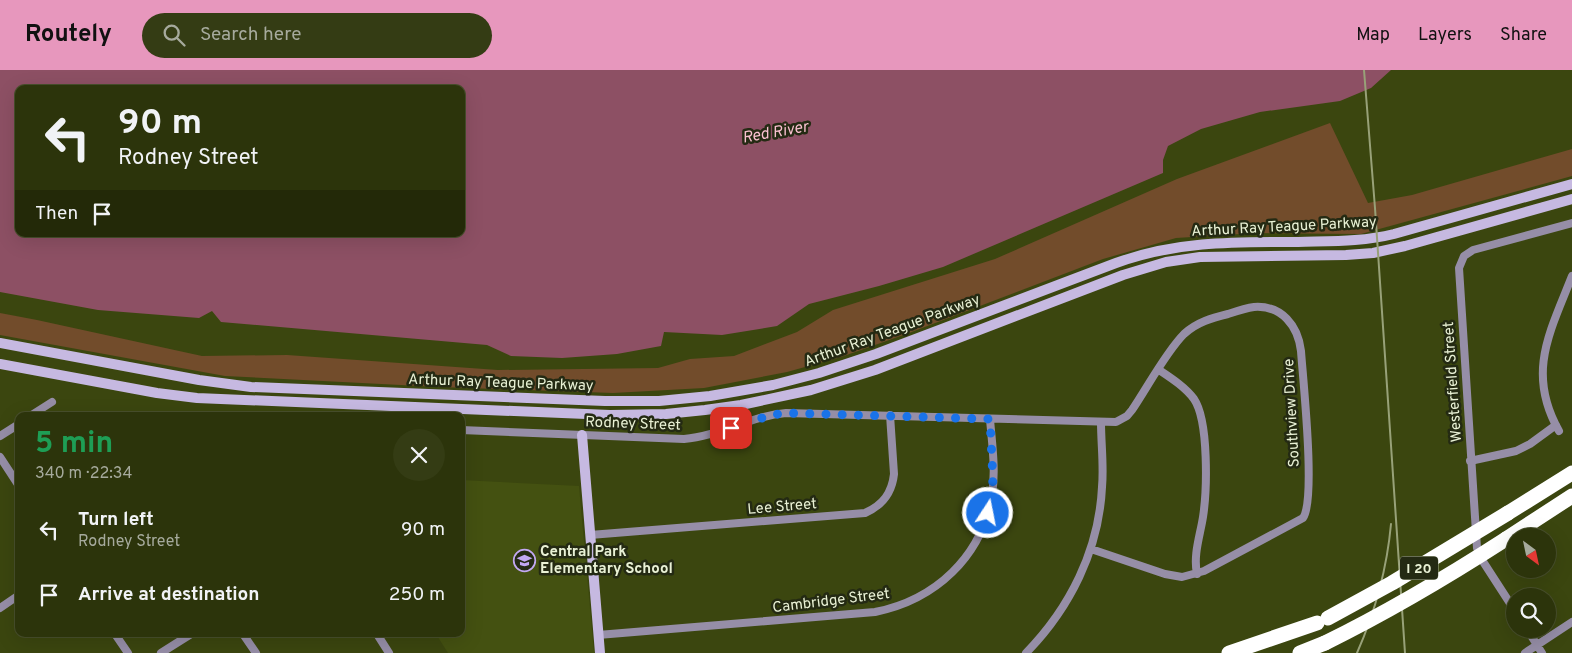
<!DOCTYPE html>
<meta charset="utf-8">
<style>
body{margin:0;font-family:Overpass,sans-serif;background:#343c14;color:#f1f3f6;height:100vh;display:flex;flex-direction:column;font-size:19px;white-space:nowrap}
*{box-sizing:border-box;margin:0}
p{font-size:16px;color:#a6aa9d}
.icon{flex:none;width:28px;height:28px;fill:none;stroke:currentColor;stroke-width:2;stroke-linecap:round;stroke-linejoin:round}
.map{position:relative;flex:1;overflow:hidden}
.panel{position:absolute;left:15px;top:342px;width:450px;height:225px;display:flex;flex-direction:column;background:#2c340b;border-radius:10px;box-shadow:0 5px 20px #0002,0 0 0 1px #484f2c}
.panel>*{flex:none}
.banner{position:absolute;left:15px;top:15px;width:450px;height:152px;border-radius:10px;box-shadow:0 5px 20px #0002,0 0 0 1px #484f2c;background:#2c340b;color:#f1f3f6;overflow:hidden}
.needle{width:32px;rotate:147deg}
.controls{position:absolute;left:1506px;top:458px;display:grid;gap:10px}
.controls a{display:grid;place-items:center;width:50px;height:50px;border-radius:50%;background:#2c340b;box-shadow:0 5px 20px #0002,0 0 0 1px #484f2c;font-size:25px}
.pin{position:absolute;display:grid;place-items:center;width:42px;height:42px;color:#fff;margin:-21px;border-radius:10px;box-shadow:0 2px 8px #0006}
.me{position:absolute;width:55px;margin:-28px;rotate:11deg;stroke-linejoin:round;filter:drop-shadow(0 0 4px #0008)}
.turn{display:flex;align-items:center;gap:18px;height:105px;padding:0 20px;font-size:22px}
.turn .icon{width:65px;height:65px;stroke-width:2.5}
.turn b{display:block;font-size:35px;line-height:42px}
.then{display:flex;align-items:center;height:48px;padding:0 20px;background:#0003;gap:10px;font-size:19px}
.round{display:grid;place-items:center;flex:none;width:52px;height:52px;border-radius:26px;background:#343c14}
.head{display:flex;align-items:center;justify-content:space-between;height:85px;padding:0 20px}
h1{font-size:30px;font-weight:700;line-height:38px;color:#1e9e55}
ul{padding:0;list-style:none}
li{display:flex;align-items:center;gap:15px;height:65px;padding:0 20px}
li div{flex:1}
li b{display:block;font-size:19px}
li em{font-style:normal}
header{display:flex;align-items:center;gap:30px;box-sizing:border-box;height:70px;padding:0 25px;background:#e797bd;color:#111}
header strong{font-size:24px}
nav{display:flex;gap:28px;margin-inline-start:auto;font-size:18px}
.search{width:350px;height:45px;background:#343c14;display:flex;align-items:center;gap:12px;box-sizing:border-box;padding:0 18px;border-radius:28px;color:#a6aa9d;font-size:19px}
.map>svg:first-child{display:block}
</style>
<header>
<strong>Routely</strong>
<div class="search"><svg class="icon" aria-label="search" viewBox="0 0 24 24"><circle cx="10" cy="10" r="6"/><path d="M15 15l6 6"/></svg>Search here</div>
<nav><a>Map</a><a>Layers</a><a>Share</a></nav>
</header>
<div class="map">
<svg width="1572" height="583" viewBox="0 0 1572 583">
<rect width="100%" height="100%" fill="#3b460f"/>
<path fill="#445111" d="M461 410 579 416 594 583H448L436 564H461Z"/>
<path fill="#724c2b" d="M1330 53 1368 133 1412 125 1572 79V106L1361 164 1256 163 1176 168 1103 189 909 263 841 287 787 302 704 318 613 323 440 317 225 306 0 265V243L37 250 202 286 287 285 498 300 658 298 690 289 734 286 797 262 833 240 995 189 1177 109Z"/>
<path fill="#8d5064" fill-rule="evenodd" d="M0 0H1391L1371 18 1340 31 1260 42 1201 59 1168 76 1163 90V103L943 197 879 216 809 234 777 256 722 265 664 262 661 276 617 284 562 288 511 286 487 275 221 252 212 241 199 248 98 240 0 222ZM19 19H461V164H19Z"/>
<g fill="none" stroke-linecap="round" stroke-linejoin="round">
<path stroke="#968ea7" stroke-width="8" d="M1159 300C1171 308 1185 317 1194 329 1209 351 1207 421 1203 447 1200 466 1193 485 1197 504
M30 346 52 332
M461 360 684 369C719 366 751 346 786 343L1116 352 1127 346 1132 340C1147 318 1166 282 1184 264 1197 252 1212 248 1228 244 1237 241 1246 238 1254 237 1282 235 1298 256 1301 281 1303 310 1316 430 1303 448L1204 501 1182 507 1165 504 1091 479
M1559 361C1526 303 1550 262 1572 206
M0 366 19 354
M0 387 19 416
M1470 391 1516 381 1530 374 1556 355
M590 465 865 443C883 435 892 423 894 404L890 345
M0 538 19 525
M1515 541 1482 490 1477 478 1459 198 1464 186 1473 180 1572 153
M1527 559 1542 583
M115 564 128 583
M243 564 256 583
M377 564 389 583
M598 565 875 542C935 530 982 487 992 425 996 400 992 374 990 349
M161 583 191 564
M1026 583C1070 538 1099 480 1102 417 1104 396 1101 374 1101 352
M1525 583 1572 552"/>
<path stroke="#c6b9e1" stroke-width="10" d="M0 273 199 310 251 317 605 331H659L710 326 773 315 819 303 876 284 1116 193C1177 171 1234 172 1298 172 1330 171 1362 172 1394 164L1572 114
M0 294 157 323 197 328 610 345 666 344 705 340 741 335 811 320 875 300 1123 205 1166 192 1200 187 1346 185 1373 183 1405 176 1572 129
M582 365 600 583"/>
<path stroke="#fff" stroke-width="15" d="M1508 443 1572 403
M1506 469 1572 426
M1229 583 1317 553
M1300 583 1325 573"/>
<path stroke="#98a178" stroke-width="2" d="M1364 0 1375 138 1405 583
M1357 583C1375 542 1387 498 1391 454"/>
<path stroke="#fff" stroke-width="15" d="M1328 548 1392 513 1508 443
M1325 573C1388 542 1447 507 1506 469"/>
</g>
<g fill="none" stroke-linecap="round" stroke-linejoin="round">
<path stroke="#1a73e8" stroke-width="9" stroke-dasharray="0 16.2" d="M731 358 771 345 786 343 990 349 993 410 988 443"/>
</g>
<defs>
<symbol id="school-ring" viewBox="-11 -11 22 22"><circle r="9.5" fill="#242a13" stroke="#c2a8f2" stroke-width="1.5"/><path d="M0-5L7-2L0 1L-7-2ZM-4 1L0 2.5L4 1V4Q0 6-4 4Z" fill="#c2a8f2"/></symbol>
</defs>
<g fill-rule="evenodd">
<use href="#school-ring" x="512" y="478" width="25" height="25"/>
</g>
<g text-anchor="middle" stroke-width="5" stroke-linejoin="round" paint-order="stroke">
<rect fill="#242a13" stroke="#aeb59b" stroke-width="1" x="1400" y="486.5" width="38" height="23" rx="4"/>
<g font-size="14" font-weight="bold" fill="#e9f1d5">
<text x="1419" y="503">I 20</text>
</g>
<g font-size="15" fill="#e9f1d5" stroke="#242a13">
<text transform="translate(1284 156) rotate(-3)" y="5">Arthur Ray Teague Parkway</text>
<text transform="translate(892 260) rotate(-20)" y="5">Arthur Ray Teague Parkway</text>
<text transform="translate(501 312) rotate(2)" y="5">Arthur Ray Teague Parkway</text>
<text transform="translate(1452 312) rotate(-94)" y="5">Westerfield Street</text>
<text transform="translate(1291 343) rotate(-93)" y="5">Southview Drive</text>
<text transform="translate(633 353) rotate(2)" y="5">Rodney Street</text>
<text transform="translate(782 436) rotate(-5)" y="5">Lee Street</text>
<text transform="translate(831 530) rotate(-7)" y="5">Cambridge Street</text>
</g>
<g font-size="15" font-weight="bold" fill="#e9f1d5" stroke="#242a13" text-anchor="start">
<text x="540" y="486">Central Park<tspan x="540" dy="17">Elementary School</tspan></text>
</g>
<g font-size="16" font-style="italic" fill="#f9bfcf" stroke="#242a13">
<text transform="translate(775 61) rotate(-10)" y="6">Red River</text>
</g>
</g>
</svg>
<div class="controls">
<a><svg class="needle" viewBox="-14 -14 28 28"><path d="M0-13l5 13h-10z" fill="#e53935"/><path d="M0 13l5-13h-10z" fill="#a6aa9d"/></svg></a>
<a><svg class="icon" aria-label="search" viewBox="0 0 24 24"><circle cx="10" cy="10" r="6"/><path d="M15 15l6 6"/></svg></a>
</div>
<div class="pin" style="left:731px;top:358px;background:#d93025"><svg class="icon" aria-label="arrive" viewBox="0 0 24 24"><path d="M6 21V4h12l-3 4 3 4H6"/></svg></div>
<svg class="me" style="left:988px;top:443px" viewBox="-20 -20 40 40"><circle r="17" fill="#1a73e8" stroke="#fff" stroke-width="3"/><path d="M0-11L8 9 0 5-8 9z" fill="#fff"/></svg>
<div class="banner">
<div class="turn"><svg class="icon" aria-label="left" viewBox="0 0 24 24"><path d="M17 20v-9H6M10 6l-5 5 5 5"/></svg><div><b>90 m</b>Rodney Street</div></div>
<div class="then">Then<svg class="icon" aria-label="arrive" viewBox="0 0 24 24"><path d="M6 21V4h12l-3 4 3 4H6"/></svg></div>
</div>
<section class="panel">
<div class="head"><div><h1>5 min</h1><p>340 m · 22:34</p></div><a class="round"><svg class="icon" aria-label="close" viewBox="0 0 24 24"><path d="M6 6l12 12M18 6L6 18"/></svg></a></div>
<ul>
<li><svg class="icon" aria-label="left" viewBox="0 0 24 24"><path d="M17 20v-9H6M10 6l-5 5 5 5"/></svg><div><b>Turn left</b><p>Rodney Street</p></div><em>90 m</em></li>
<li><svg class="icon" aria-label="arrive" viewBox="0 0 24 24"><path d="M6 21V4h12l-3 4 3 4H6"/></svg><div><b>Arrive at destination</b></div><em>250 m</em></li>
</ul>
</section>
</div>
